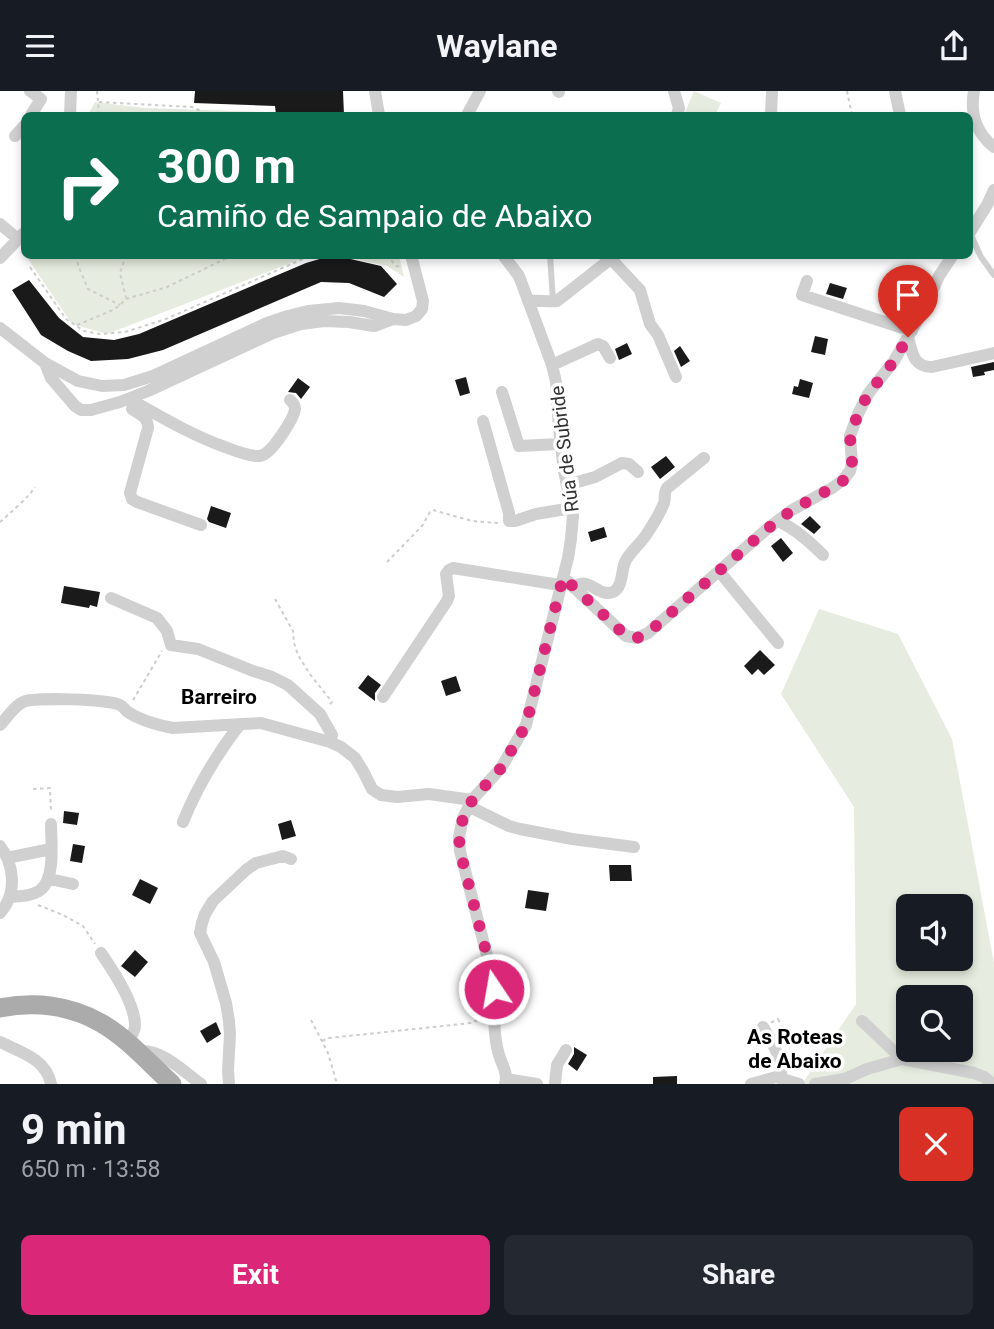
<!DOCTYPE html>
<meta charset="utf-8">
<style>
body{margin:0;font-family:Roboto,sans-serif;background:#242831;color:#f1f3f6;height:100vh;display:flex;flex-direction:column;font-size:26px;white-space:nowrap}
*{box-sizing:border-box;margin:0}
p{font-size:23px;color:#9ea1a6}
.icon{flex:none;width:38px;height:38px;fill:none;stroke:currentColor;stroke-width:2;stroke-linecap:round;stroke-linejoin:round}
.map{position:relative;height:993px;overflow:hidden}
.details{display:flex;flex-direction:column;background:#171b24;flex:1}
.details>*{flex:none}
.guide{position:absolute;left:21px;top:21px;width:952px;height:147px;border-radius:10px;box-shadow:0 4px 10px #0003;background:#0b6e4f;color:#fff;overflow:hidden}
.controls{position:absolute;left:896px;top:803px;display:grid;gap:14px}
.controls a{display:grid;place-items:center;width:77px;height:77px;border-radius:10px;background:#171b24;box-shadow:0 4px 10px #0003;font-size:35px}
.pin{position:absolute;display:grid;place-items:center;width:60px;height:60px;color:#fff;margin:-72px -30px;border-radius:50% 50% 50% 0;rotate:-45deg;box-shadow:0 0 7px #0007}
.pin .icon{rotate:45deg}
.me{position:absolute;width:77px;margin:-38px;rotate:348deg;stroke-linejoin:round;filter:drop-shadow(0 0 5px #0008)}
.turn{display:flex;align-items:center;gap:24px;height:147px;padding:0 21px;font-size:32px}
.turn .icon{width:91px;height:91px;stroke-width:2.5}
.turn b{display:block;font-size:49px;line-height:60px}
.round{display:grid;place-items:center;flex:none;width:74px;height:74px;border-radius:10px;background:#242831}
.head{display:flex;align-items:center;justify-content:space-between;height:119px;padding:0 21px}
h1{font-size:42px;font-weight:700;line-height:52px}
.primary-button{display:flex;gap:14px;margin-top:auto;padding:14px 21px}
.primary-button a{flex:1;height:80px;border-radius:10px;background:#db2777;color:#fff;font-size:28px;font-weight:700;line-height:80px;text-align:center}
.primary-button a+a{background:#242831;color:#f1f3f6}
header{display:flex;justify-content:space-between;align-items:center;height:91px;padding:0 21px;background:#171b24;font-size:32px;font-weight:700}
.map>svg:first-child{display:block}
</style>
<header><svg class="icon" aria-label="menu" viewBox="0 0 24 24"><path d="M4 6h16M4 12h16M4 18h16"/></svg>Waylane<svg class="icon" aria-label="share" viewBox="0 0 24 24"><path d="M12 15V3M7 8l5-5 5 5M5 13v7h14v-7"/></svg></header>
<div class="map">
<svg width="994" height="993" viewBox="0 0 994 993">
<rect width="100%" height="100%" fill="#fff"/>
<path fill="#e6ecdf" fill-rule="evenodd" d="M694 0 721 12 715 24H684Z
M95 11 145 17 265 21 266 24H88Z
M26 165H309L107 243 72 233Z
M343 165H399L404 186 387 175Z
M819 518 898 543 952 648 994 872V993H802L856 913 854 716 781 603ZM908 816H961V868H908ZM908 906H961V959H908Z"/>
<path fill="#1a1a1a" d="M195 0H343L344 24H276L275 15 194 12Z
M333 164 381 175 397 193 384 206 349 192 321 191 163 259 128 268 91 270 68 260 41 244 12 199 29 189 59 227 83 246 114 249 139 243 306 172Z
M830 192 847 197 843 208 826 203Z
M815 245 828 248 825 264 811 261Z
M627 252 632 263 619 269 615 258Z
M680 255 690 270 681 276 674 260Z
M994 271V279L984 281 985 284 973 286 971 276Z
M466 286 470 302 460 305 455 289Z
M298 287 310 296 301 308 296 302 288 301Z
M800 288 813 292 809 307 792 303 794 295 798 296Z
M666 365 675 376 660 388 651 376Z
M211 415 231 422 226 437 209 431 207 428Z
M810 425 821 436 814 443 801 433Z
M604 436 607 446 591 451 588 441Z
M781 447 793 462 783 471 771 455Z
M64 495 100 501 97 516 90 514 89 517 61 512Z
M760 559 775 574 764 584 758 578 752 584 744 575Z
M368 584 381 594 375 602V610L358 597Z
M456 585 461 600 446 605 441 590Z
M64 720 79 722 77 734 63 732Z
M291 729 296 745 282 749 278 733Z
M73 753 85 755 82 772 70 770Z
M609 774H631L632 790H610Z
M140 788 158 797 150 813 132 804Z
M528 799 549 802 546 820 525 817Z
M135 859 148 871 135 886 121 875Z
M216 931 221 943 207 952 200 940Z
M574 956 587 964 577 980 568 973 574 963Z
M677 985V993H653V986Z"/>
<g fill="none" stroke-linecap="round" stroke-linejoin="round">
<path stroke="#cdcdcd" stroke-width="2" stroke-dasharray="3.5 3.5" stroke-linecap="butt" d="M97 0 98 10
M847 0 852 24
M99 24 98 11 192 16 201 20 206 24
M77 164 78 174 88 198 120 214
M126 164 120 182 126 207
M387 164 396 175 402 176
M30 176 66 228 84 240 100 243 125 241 166 228 312 164
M77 234 113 219 120 214 126 208 167 196 233 164
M0 431C8 424 31 404 35 396
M387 471 422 435 430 421 433 419 472 430 498 432
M275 508 293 540 294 552 298 564 309 582 332 611 328 615
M133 609 162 560
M33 698 50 697 51 722
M38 814 63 824 83 835 95 853
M778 928 786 945 775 951 766 934Z
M311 929 328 962 337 993
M322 950 329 947 471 932 482 927"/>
<path stroke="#d0d0d0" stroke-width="6" d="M970 142 981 166 994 184
M550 164 553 210"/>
<path stroke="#d0d0d0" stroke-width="12" d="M30 0 41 8 31 24
M375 0 379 24
M558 0 559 1
M674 0 679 17 677 24
M895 0 900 24
M974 0C970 22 976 42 994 56
M70 24 71 0
M467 24 480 0
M771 24 772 0
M15 45 24 35
M0 133 18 148
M970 141 987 114 994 99
M503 164 519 185 552 274 556 291 559 337 564 380 573 424 571 448 568 467 526 634 501 677 472 709 463 727 459 746 460 760 492 884C496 911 491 941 500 967 503 976 508 982 505 993
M0 167 24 142
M807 190 802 204 912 240
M528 210C538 209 548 211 557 210L608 170H613L640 199 650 233 658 244 676 286
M0 237 45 272 78 290 102 295 124 294 153 285 267 232 288 225 308 220 339 217 364 220 393 228 406 229 416 225 422 218 423 210 411 164
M908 246C912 261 913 276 932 276L994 262
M45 272 51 287 75 315 81 319H91L120 311 148 300 273 242 301 233 324 230 349 231 374 235 393 228
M552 274 598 253 603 255 610 267
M502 301 519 355 560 353
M129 308C160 325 191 344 225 356 235 360 245 364 256 365 260 365 263 365 266 362 274 357 294 328 295 318 295 313 293 312 290 309
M132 318C141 324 148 326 148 337L130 402 132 408 137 411 201 434
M483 330 509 422V430H515L536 423 572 417
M567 394 595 386 622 372 629 373 638 381
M778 430C796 438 810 451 823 464
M719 480 778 552
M563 486 626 545 637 547 648 542 767 438 792 419 832 397 843 389 850 380 852 372 850 345 858 323 868 303 894 270 925 216 939 185 953 164
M574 497C587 483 598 507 613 501 623 496 621 481 625 471 630 460 642 452 648 441 654 432 660 422 664 412 666 406 663 403 667 397L704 367
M111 507 157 527 167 540 171 554 198 558 253 580 272 586 288 594 320 623 332 644 330 651
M383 606 447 510 449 505 446 483 449 479 453 477 560 494
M0 634C7 627 14 615 23 611 33 606 110 608 120 614 123 615 125 619 128 621 141 630 158 634 173 637L261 632 330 651 341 656 355 667 363 680 372 698 381 704 397 706 429 703 472 709
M470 716 509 735 520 738 572 748 634 756
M183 731C197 696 217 663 240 633
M0 755C15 775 17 803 0 822
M7 767 51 758
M49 788 73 793
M11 806C21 805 31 805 39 800 56 789 51 751 51 733
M101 862C113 880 133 909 135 932 136 939 131 946 126 951
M862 930 902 968
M763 936C772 951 783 969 781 987
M0 951C21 961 46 968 51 993
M140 960C162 958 184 981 201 993
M506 988 537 993
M229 993 228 979 230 943 229 930 226 912 214 871 200 842 202 832 205 823 213 810 246 779 256 772 283 765 291 768
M555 993 557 974 566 959
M751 993 776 986 799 993
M815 993 845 988 867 978 902 968 974 982 984 986 993 993"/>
<path stroke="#ababab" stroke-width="19" d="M0 917C34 910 70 914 101 932 126 946 150 973 172 993"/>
</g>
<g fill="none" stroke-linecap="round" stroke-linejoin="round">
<path stroke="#db2777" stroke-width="12" stroke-dasharray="0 21.6" d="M494 898 492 884 460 760 459 746 463 727 470 716 472 709 501 677 526 634 563 486 626 545 637 547 648 542 767 438 792 419 832 397 844 389 850 380 852 372 850 345 858 323 868 303 894 270 908 246"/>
</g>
<g text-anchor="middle" stroke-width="7" stroke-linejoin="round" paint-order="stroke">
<g font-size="19" fill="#333" stroke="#fff">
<text transform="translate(564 358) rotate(-97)" y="7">Rúa de Subride</text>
</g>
<g font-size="21" font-weight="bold" fill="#000" stroke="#fff">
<text x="219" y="613">Barreiro</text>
<text x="795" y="953">As Roteas<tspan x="795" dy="24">de Abaixo</tspan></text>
</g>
</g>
</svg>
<div class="controls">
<a><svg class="icon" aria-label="sound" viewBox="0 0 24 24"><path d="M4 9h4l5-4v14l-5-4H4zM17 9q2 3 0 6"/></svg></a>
<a><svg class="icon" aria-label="search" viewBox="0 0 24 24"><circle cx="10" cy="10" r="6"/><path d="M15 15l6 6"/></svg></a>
</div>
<div class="pin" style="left:908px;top:246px;background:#d93025"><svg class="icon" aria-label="arrive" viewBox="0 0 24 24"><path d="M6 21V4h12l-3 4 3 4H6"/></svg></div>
<svg class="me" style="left:494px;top:898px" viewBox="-20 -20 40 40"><circle r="17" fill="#db2777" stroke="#fff" stroke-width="3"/><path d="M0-11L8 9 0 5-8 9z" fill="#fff"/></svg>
<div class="guide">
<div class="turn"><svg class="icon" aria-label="right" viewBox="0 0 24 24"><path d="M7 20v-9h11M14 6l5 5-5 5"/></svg><div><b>300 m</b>Camiño de Sampaio de Abaixo</div></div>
</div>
</div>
<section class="details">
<div class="head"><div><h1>9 min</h1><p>650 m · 13:58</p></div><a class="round" style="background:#d93025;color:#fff"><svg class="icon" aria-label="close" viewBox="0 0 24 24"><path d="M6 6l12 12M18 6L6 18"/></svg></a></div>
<div class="primary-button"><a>Exit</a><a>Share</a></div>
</section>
